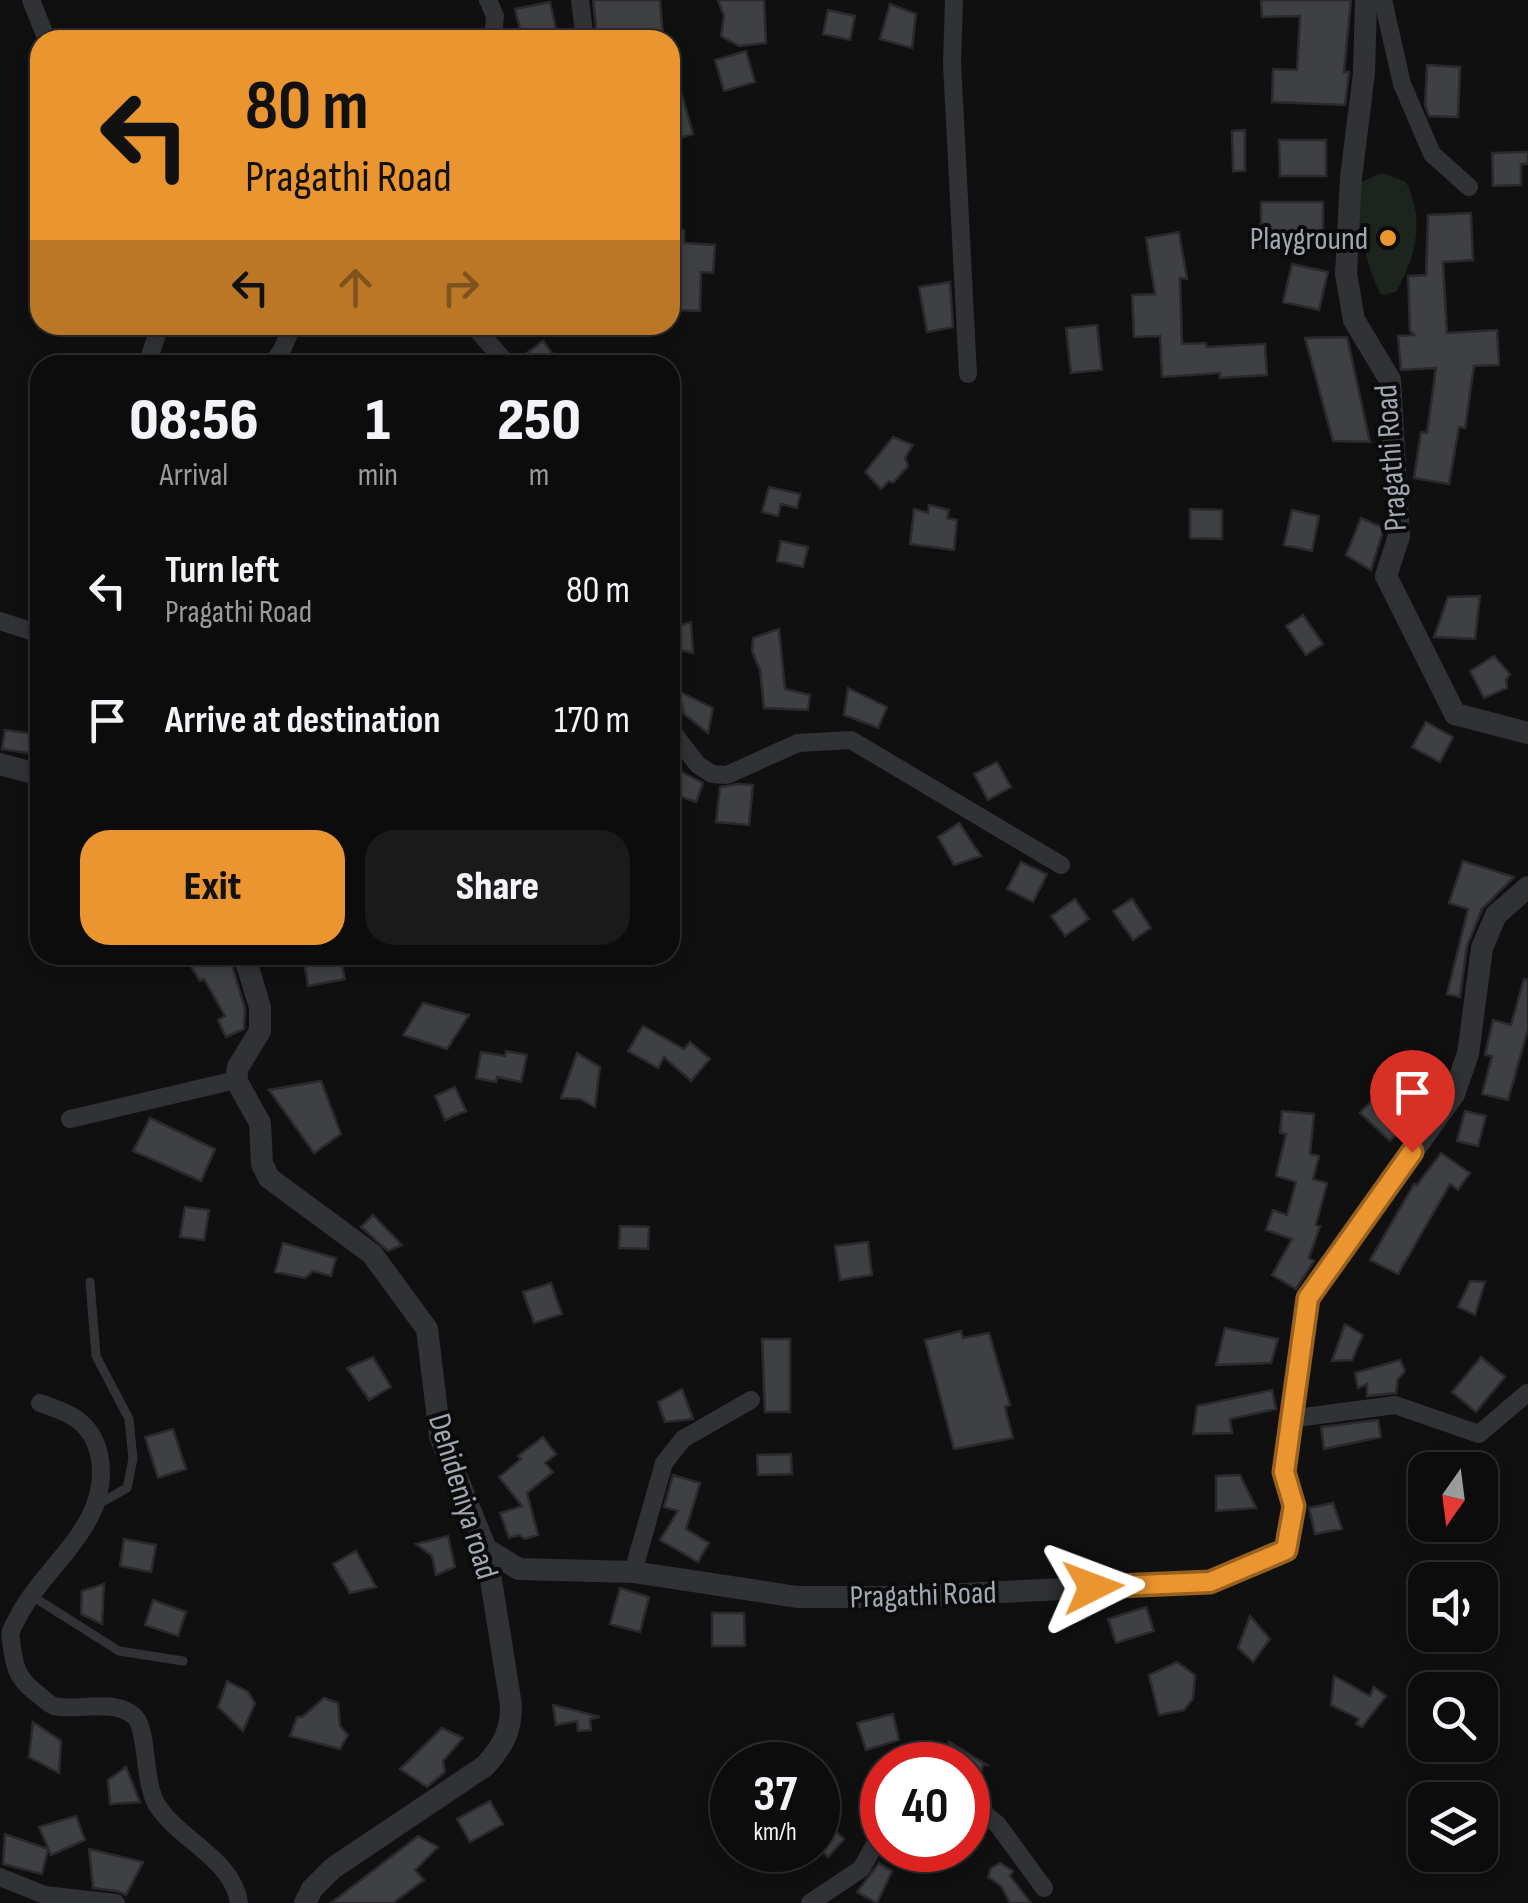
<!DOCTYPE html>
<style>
body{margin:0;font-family:"Sofia Sans Condensed",sans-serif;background:#1a1a1b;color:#f1f3f6;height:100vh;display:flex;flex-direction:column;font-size:38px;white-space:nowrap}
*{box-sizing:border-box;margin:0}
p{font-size:32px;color:#9a9b9d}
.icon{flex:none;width:55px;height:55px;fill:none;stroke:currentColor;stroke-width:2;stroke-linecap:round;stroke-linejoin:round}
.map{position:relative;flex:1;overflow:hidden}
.details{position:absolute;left:30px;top:355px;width:650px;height:610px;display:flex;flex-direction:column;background:#0c0c0d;border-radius:30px;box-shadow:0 5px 15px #0003,0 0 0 2px #2c2c2e}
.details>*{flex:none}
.banner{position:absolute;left:30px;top:30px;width:650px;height:305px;border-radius:30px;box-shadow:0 5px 15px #0003,0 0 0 2px #2c2c2e;background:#ea952f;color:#111;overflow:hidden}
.needle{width:65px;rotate:194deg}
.tools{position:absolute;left:1408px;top:1452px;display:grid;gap:20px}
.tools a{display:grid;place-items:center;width:90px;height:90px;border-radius:20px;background:#0c0c0d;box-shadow:0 5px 15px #0003,0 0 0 2px #2c2c2e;font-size:50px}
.speed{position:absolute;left:710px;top:1742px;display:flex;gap:20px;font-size:50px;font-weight:700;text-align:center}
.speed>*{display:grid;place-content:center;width:130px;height:130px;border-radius:50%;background:#0c0c0d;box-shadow:0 5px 15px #0003,0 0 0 2px #2c2c2e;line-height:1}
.speed small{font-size:25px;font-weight:400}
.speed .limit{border:15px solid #d22;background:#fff;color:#111}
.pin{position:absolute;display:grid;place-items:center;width:85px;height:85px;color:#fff;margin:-102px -42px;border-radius:50% 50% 50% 0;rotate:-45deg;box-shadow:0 0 10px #0007}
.pin .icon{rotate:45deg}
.me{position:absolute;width:110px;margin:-55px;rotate:87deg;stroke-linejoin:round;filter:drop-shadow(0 0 8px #0008)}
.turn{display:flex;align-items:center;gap:35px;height:210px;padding:0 50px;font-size:45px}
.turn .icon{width:130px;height:130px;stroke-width:2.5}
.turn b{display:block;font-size:70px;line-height:85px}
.lanes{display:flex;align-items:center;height:95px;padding:0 50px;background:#0003;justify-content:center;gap:50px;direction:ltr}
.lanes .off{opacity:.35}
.eta{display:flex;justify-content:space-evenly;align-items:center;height:170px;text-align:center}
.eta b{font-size:60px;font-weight:800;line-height:70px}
.button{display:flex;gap:20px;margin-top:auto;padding:20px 50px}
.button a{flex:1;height:115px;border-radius:30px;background:#ea952f;color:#111;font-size:40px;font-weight:800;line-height:115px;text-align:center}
.button a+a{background:#1a1a1b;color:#f1f3f6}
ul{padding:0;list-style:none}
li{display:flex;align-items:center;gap:30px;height:130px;padding:0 50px}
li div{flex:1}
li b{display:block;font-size:38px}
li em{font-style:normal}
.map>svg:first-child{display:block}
</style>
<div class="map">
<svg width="1528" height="1903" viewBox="0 0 1528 1903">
<rect width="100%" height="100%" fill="#101011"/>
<path fill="#1c241d" d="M1382 173 1406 182C1425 221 1416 256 1396 292L1381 295C1362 257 1359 225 1359 183Z"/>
<path fill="#3f4044" stroke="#2a2a2d" stroke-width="2.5" d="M593 0H660L663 36H597Z
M718 0H764L766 43 739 46 721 36 724 16Z
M1261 0H1351L1344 72H1349L1345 105 1272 102 1273 69 1297 70 1300 16 1262 17Z
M550 2 556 29 522 37 515 9Z
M890 4 916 14 912 48 880 39Z
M828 10 855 16 850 40 823 34Z
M746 51 755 82 724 91 715 60Z
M1427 65 1460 67 1458 117 1429 116 1425 105Z
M681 92 693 134 670 141V95Z
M1245 130V171H1233L1232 131Z
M1279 140H1326V176H1280Z
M1528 152V164H1521V185L1493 186 1492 153Z
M1261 202H1323V248H1261Z
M1471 213 1473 260 1443 262 1447 333 1497 330 1499 365 1474 366 1465 428 1459 427 1449 484 1414 478 1421 432 1427 433 1436 368 1401 370 1398 336 1414 335 1410 331 1408 276 1426 275 1428 215Z
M670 230H684V243L715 245 713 273 701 272 700 311 672 310 673 259H670Z
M1179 232 1187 279 1180 278 1182 344 1206 343V347L1265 344 1267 375 1220 378V373L1162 377 1160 336 1134 337 1132 295 1155 294 1146 238Z
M1292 264 1328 272 1319 310 1283 302Z
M950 282 953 327 927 332 919 287Z
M1097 325 1102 370 1071 373 1066 328Z
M1347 337 1370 442 1333 441 1305 338Z
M543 341 561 365H520L519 359Z
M893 437 913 445 905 458 908 466 893 483 889 481 881 489 865 472Z
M769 487 800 494 797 508 781 504 778 516 762 512Z
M929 505 949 510 947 518 957 520 954 550 910 544 914 509 928 513Z
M1190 509 1222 510V539L1190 538Z
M1292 510 1319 516 1312 551 1284 545Z
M1361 518 1384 528 1371 570 1346 555Z
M781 541 808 547 803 567 777 561Z
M1480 596 1475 639 1434 637 1448 597Z
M1303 615 1323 644 1306 655 1286 626Z
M691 622 693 653 670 647V629Z
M779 629 785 689 810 695 808 710 764 708 760 670 752 651 753 638Z
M1494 656 1510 674 1506 680 1507 688 1484 698 1470 671Z
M848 688 887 707 878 728 844 715Z
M678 691 713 708 708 733 684 714Z
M1426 722 1453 737 1440 762 1412 747Z
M5 730 40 735V755L2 749Z
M997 762 1011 787 988 800 974 774Z
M674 768 703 783 696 802 670 793Z
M738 784 753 785 749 825 716 822 720 787Z
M959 823 981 856 954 865 938 837Z
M1463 861 1514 877 1482 909 1467 946 1460 997 1447 994 1468 909 1449 903Z
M1021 862 1047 874 1033 902 1007 889Z
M1075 899 1089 919 1065 936 1051 916Z
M1132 899 1151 928 1133 940 1113 911Z
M184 955H229L245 1009 244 1029 226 1037 218 1020 225 1016 204 979 200 981Z
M303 955H340L345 979 308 986Z
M1524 979 1528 980V1029L1508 1100 1482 1094 1492 1056 1485 1055 1493 1020 1511 1025Z
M423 1003 469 1015 447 1049 403 1035Z
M643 1026 684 1049 690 1042 710 1059 691 1081 664 1057 658 1068 628 1051Z
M506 1051 527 1055 521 1082 497 1077 496 1082 476 1078 481 1052 505 1056Z
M577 1053 600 1067 595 1107 580 1099 561 1098Z
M321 1081 341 1134 314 1153 269 1090Z
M1385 1086 1408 1108 1395 1122 1402 1128 1390 1141 1360 1113Z
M455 1087 466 1111 445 1120 435 1096Z
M1282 1111 1314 1114 1310 1154 1319 1156 1313 1179 1327 1183 1316 1225 1320 1226 1309 1258 1314 1261 1296 1289 1272 1275 1292 1239 1266 1230 1273 1210 1287 1215 1296 1182 1276 1176 1286 1134 1280 1133Z
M1465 1111 1486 1116 1478 1146 1457 1141Z
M150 1118 215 1149 201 1181 133 1151Z
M1441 1153 1470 1173 1458 1190 1450 1184 1398 1274 1370 1260 1414 1184 1417 1185Z
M185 1207 209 1210 204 1240 180 1237Z
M373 1215 402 1245 388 1251 361 1227Z
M620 1226 649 1227 648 1249 619 1248Z
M868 1242 872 1275 840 1280 835 1246Z
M283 1243 336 1258 331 1276 313 1271 305 1278 275 1272Z
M1470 1281 1485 1282 1475 1315 1458 1307Z
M551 1283 562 1314 534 1323 523 1292Z
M1345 1324 1363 1335 1352 1360 1332 1361Z
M1225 1328 1278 1339 1271 1363 1216 1365Z
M961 1331 963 1338 989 1333 1010 1405 1005 1407 1013 1438 954 1449 925 1340Z
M762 1339H790V1412H765Z
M373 1357 391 1387 369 1400 347 1368Z
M1481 1357 1505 1377 1476 1412 1452 1392Z
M1400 1360 1405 1371 1398 1379 1396 1393 1367 1396V1384L1358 1388 1355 1373Z
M682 1389 693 1419 665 1422 658 1402Z
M1272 1390 1276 1409 1230 1419 1232 1433 1193 1434 1197 1406Z
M1378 1420 1381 1437 1324 1449 1321 1427Z
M173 1429 186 1469 158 1478 145 1437Z
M543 1437 556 1454 545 1463 553 1472 527 1493 538 1535 525 1539 519 1535 509 1538 500 1513 522 1506 499 1477 521 1459 518 1456Z
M791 1454 792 1474 758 1475 757 1455Z
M673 1475 700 1483 686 1529 709 1543 698 1562 660 1540 678 1511 664 1507Z
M1240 1475 1256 1508 1216 1511V1476Z
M1333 1503 1342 1529 1315 1534 1309 1508Z
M448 1536 455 1567 436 1575 432 1556 416 1544Z
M124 1539 156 1545 151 1572 120 1566Z
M356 1551 376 1587 350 1593 333 1564Z
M104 1584 102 1624 81 1614 82 1591Z
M620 1588 649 1597 640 1632 610 1624Z
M153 1600 186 1612 178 1636 145 1625Z
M1146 1607 1154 1631 1116 1643 1108 1619Z
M712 1613H744L745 1646H712Z
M1250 1616 1270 1639 1253 1662 1238 1648Z
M1177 1662 1195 1675 1193 1699 1184 1710 1159 1715 1149 1675Z
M1334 1676 1370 1696 1374 1687 1386 1696 1362 1727 1356 1724 1359 1719 1331 1705Z
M227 1681 248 1692 255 1703 243 1731 218 1707Z
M324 1698 338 1703 340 1726 348 1735 340 1749 290 1736 297 1717H302Z
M553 1705 577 1711 600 1717 590 1719 591 1730 578 1731 577 1721 556 1725Z
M893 1714 899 1740 866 1750 857 1723Z
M33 1722 61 1741 59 1773 29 1757Z
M442 1728 463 1738 443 1761 445 1772 427 1787 400 1769Z
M949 1742 987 1765H983L979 1779 968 1780V1765H944Z
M126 1767 140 1802 110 1804 108 1780Z
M490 1801 503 1824 470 1842 457 1819Z
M76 1816 85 1840 51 1855 39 1827Z
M824 1820 844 1839 828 1857 818 1848V1828Z
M5 1834 48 1849 42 1874 3 1864Z
M418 1836 438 1847 415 1870 424 1880 393 1903H331Z
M89 1849 143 1862 126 1895 117 1891 93 1888Z
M879 1863 892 1871 877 1903 857 1892Z
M1000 1863 1013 1871 1010 1876 1031 1903H1010L1001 1886 988 1877 991 1868Z"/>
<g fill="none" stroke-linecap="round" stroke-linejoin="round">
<path stroke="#313236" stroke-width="9" d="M90 1282 96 1356 129 1419 133 1459 127 1488 95 1506
M32 1596 119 1651 183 1661"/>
<path stroke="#313236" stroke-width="18" d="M31 0 47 40
M488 0 495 16 493 40
M580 0 585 40
M954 0 952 63 968 374
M1383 0 1402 84 1432 154 1469 187
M473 325 508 365
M147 365 160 325
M270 365 281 352 293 325
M0 621 40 634
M670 729 698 765 712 774 727 775 798 743 851 740 1061 865
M70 1119 236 1080
M40 1403C70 1413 91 1421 99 1454 114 1524 44 1564 17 1619 13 1627 9 1631 11 1640 14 1665 16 1677 35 1692 41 1696 48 1704 54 1706 79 1712 114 1697 135 1717 148 1730 143 1782 157 1805 179 1840 233 1859 239 1903
M1289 1419 1395 1405 1479 1434 1527 1393
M633 1572 664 1463 683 1439 751 1400
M968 1800 998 1825 1044 1888
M0 1877 45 1895 116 1903
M810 1903 861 1869 882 1832"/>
<path stroke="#313236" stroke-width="22" d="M1366 0 1364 73 1351 178 1346 274 1354 320 1390 380 1399 536 1386 576 1455 714 1528 733
M0 764 40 775
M244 955 260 1007V1031L238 1067 236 1080 260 1123 262 1164 269 1178 372 1254 427 1329 440 1436 486 1549 511 1705C511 1732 503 1746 485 1766L333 1868 312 1889 305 1903
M486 1549 519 1569 633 1572 797 1597H898L1210 1582 1287 1550 1294 1507 1284 1472 1308 1298 1454 1094 1468 1054 1482 948 1496 915 1528 887"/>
</g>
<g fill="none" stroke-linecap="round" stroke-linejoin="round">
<defs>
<path id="route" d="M1093 1587 1210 1582 1286 1550 1294 1506 1284 1472 1308 1298 1412 1152"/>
</defs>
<use href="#route" stroke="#98611f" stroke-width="25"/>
<use href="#route" stroke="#ea952f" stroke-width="18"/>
</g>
<circle fill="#ea952f" stroke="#0b0b0c" stroke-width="4" cx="1388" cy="238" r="10"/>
<g text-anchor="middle" stroke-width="8" stroke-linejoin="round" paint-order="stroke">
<g font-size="32" fill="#a2a8b2" stroke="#0b0b0c" text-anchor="end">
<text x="1368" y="249">Playground</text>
</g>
<g font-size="32" fill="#a2a8b2" stroke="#0b0b0c">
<text transform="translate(1390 458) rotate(-94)" y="11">Pragathi Road</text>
<text transform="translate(464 1496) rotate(73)" y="11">Dehideniya road</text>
<text transform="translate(923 1594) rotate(-2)" y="11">Pragathi Road</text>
</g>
</g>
</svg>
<div class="tools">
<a><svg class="needle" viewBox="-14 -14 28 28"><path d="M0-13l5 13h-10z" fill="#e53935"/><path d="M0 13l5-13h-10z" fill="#9a9b9d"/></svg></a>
<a><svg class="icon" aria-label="sound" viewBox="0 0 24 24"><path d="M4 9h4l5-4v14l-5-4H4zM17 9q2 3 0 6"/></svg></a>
<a><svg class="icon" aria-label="search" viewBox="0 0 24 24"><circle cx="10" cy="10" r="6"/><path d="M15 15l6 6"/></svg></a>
<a><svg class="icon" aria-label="layers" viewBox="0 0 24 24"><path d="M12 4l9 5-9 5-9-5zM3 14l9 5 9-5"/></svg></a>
</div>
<div class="speed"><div>37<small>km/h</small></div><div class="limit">40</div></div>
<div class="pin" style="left:1412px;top:1152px;background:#d93025"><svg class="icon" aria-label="arrive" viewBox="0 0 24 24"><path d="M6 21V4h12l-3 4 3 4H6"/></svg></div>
<svg class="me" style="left:1093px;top:1587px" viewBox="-20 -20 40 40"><path d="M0-17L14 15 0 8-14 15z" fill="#ea952f" stroke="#fff" stroke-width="4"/></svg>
<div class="banner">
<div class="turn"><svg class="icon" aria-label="left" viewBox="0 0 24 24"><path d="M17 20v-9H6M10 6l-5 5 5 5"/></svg><div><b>80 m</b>Pragathi Road</div></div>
<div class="lanes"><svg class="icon" aria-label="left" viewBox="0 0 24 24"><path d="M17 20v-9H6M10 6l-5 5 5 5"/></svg><svg class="icon off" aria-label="ahead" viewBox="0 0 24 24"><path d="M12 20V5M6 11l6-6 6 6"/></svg><svg class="icon off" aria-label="right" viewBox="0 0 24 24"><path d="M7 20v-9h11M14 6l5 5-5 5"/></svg></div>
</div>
<section class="details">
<div class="eta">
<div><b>08:56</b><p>Arrival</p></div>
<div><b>1</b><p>min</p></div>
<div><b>250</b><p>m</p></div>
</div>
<ul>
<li><svg class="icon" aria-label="left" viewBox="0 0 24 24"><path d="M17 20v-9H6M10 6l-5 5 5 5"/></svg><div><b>Turn left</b><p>Pragathi Road</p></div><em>80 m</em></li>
<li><svg class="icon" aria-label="arrive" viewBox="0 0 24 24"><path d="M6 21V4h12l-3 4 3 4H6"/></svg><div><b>Arrive at destination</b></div><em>170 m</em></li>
</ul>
<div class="button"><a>Exit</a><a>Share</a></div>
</section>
</div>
